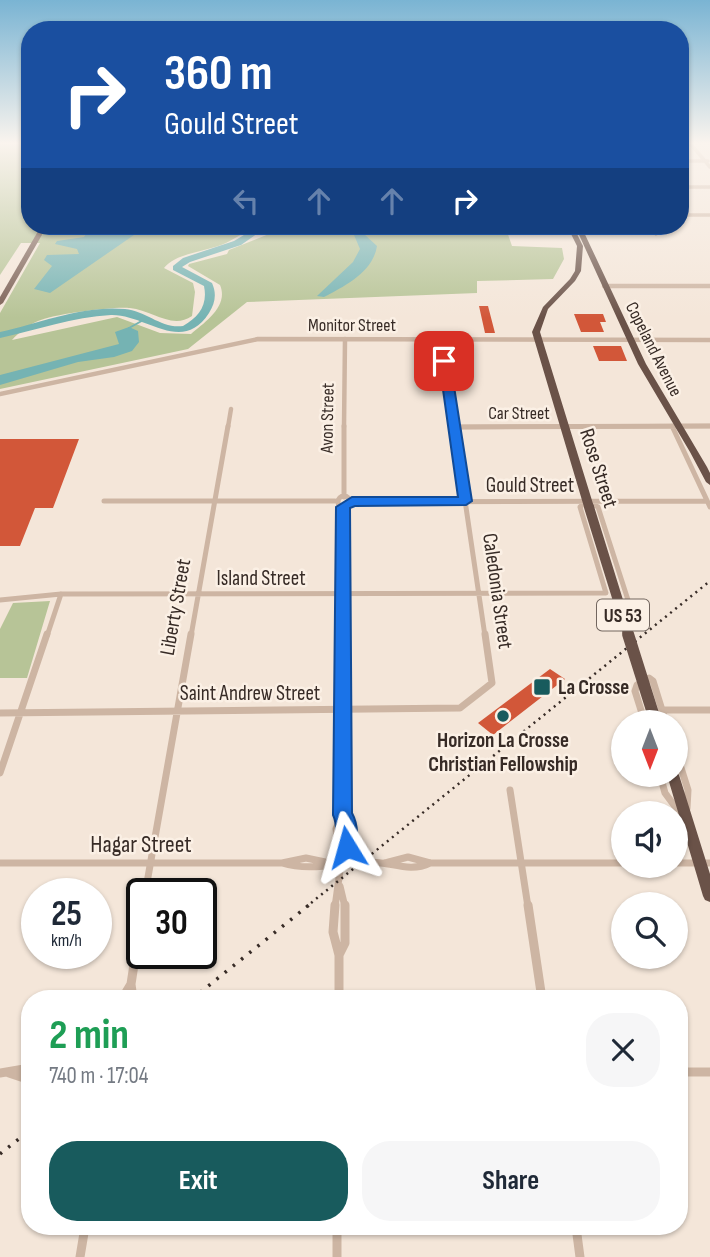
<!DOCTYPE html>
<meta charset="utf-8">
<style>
body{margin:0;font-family:"Sofia Sans Condensed",sans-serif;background:#f6f6f7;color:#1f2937;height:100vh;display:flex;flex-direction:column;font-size:26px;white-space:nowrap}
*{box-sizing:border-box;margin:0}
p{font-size:23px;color:#747a83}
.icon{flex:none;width:38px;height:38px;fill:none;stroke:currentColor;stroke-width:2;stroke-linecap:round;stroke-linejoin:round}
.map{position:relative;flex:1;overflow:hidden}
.panel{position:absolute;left:21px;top:990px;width:667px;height:245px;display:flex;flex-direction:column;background:#fff;border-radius:28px;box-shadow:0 2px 5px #0004}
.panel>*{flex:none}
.top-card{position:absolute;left:21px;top:21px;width:668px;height:214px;border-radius:28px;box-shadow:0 2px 5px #0004;background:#1a4fa0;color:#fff;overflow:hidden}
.needle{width:46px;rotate:180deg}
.buttons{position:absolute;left:611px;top:710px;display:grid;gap:14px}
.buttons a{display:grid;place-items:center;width:77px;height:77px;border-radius:50%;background:#fff;box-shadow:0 2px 5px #0004;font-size:35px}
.speed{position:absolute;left:21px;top:878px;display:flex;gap:14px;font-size:35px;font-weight:700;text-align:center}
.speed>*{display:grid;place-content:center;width:91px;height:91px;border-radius:50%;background:#fff;box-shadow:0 2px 5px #0004;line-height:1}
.speed small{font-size:18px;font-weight:400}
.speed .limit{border:4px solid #111;border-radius:10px;background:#fff;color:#111}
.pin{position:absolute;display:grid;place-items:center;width:60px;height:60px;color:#fff;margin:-30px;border-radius:14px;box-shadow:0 4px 10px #0006}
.me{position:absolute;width:77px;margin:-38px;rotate:352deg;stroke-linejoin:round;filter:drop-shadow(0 0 5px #0008)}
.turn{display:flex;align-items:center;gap:24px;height:147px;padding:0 28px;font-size:32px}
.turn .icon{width:91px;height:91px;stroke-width:2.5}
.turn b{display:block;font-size:49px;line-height:60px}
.lanes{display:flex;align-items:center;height:66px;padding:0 28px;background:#0003;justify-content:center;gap:35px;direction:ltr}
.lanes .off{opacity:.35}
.round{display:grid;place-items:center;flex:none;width:74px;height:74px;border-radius:28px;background:#f6f6f7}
.overview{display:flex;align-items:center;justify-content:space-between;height:119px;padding:0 28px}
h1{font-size:42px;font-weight:700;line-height:52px;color:#1e9e55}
.button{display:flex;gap:14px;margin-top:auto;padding:14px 28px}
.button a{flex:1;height:80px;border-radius:28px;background:#185b5d;color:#fff;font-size:28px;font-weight:700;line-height:80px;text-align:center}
.button a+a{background:#f6f6f7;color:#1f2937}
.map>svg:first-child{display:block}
</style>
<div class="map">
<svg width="710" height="1257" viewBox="0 0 710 1257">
<rect width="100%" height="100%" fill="#f4e6d9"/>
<path fill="#b7c497" d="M0 142H30V226H254C245 232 236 238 226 243 207 252 177 252 164 268L193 283 195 292 192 316C172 330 152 310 130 308 115 306 53 314 38 321 30 324 18 333 12 340L117 317 160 333 191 334C205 322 229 306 220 285L188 266 189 264 227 254 229 250 269 234 279 226H505L512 246 562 248 564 259 553 279 477 281V293L247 302 188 349 0 389V313L40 243H21L0 275Z
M50 601 27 678H0V629L13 603Z"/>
<path fill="#75b3b3" d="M75 226H147L50 293 34 289 52 266 44 260 47 255 79 254 77 249 55 244 57 241 84 237 86 234Z
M356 234H364L377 246C373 272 345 286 324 297L317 296 353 262 360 249 354 235Z
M129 327 138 331 139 342 132 351 114 357 78 362 0 385V375L119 344 115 332Z"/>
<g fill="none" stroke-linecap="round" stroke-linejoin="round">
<path stroke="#75b3b3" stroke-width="2" d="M129 328 147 318"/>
<path fill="#75b3b3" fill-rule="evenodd" d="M259 226H268L241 245 190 262 182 267 212 283C217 294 215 303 209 313 182 355 146 314 111 315 73 317 37 330 0 338V332C40 323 84 305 125 309 146 311 162 329 183 326 199 317 208 305 204 286L173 270V266L183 258 234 241Z"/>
</g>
<path fill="#d25739" d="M479 306H488L495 333H485Z
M574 314H603L606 322H600L604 332H581Z
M593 346H621L627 361H599Z
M0 439H79L53 508H35L20 546H0Z
M550 669 565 679 493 735 478 723Z"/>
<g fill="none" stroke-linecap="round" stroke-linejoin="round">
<path stroke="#cdb5a3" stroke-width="3.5" d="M689 142 710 167
M681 161H708
M681 187H710
M681 215H710
M651 226 656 234"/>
<path stroke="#cdb5a3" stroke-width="4.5" d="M604 286H710
M441 339 454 427
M0 394 258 339 710 340
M228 427 231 409
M344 427 345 339
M455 427 710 426"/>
<path stroke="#cdb5a3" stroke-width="5" d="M454 426 485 636
M672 426 710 507
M455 427 710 426
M338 502a6 6 0 1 1 12 0a6 6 0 1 1-12 0Z
M344 497V426
M104 501H335
M352 502 707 501
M0 600 61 594 606 593 580 507 587 501 598 507 628 600
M47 636 61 594
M191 636 228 426
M343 636V507"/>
<path stroke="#cdb5a3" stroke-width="7" d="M662 710H710
M0 713 460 708 492 683 485 634
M645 723 635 691 637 685 649 678 653 681 666 723
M676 752 688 790 687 808
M0 773 47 634
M660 775 665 793 682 816
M510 790 528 907
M341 856 348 836 342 815
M0 863H282L306 858 330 863
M282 863C312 872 340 862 370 862 391 862 410 873 430 863
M385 863 408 857 430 863H623
M676 863H710
M340 886 345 907
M145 894 191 634
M335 907 341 863 336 829 342 815 343 634"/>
<path stroke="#cdb5a3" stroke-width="9" d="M335 905 333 932 339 955
M528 905 542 999
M122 999 131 984
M133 999 131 984 142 913
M339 999V955L345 943V905
M679 1072H710
M0 1073 30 1068
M9 1073 30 1080
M337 1227V1257
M576 1227 580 1257
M80 1257 85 1227"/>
<path fill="#7b6055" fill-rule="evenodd" d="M41 226H47L3 303 0 305V297Z"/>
<path fill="#6a5248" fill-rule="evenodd" d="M567 226H573L583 246 581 271 575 281 548 309 540 332 594 507 589 510 584 507 532 332 543 307 570 279 575 271 577 246Z
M575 226H581L646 364 707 467 710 473V485L706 482 690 452 638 364Z
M676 771 679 775 710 874V902L705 900 703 896 667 775H676Z"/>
<path stroke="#372b26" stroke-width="2.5" stroke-dasharray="2 4.5" stroke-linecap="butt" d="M306 907 710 581"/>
<path stroke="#372b26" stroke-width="3.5" stroke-dasharray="2.5 8" stroke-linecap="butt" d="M192 999 309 905
M0 1154 30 1130"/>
<path stroke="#6a5248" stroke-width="10" d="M589 507 629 636"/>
<path stroke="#6a5248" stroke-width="12" d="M628 634 656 723"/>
</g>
<linearGradient id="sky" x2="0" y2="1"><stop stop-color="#7ab4d3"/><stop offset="0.45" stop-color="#faf4ee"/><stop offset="1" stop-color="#faf4ee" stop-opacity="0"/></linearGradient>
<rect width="710" height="318" fill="url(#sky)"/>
<path fill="#1a73e8" stroke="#114b97" stroke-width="2" d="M444 358 450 361 472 501 466 505 355 506 350 508 352 813C358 824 359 841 354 853L347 855 340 853C334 840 339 827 333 815L336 507 352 497H458L439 361Z"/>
<g fill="#185b5d" stroke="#fbf0e5" stroke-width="2.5">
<rect x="533" y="678" width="18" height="18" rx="3.5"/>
<circle cx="503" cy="716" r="7"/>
</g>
<g text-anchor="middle" stroke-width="5" stroke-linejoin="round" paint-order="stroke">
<g font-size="18" fill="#372b26" stroke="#fbf0e5">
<text x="352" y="331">Monitor Street</text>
<text transform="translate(654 349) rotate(63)" y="6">Copeland Avenue</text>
<text x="519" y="419">Car Street</text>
<text transform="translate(327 418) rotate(-89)" y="6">Avon Street</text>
</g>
<rect fill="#fbf0e5" stroke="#72665f" stroke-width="2" x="597" y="599.5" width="52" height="31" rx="5"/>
<g font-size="19" font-weight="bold" fill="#372b26">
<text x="623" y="622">US 53</text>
</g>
<g font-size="21" fill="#372b26" stroke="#fbf0e5">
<text transform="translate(599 468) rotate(72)" y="7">Rose Street</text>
<text x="530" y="492">Gould Street</text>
<text x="261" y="585">Island Street</text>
<text transform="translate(498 591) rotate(82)" y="7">Caledonia Street</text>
<text transform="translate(175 607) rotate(-80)" y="7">Liberty Street</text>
<text x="250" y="700">Saint Andrew Street</text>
</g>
<g font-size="21" font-weight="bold" fill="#372b26" stroke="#fbf0e5" text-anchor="start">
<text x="558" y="694">La Crosse</text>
<text x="503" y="747" text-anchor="middle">Horizon La Crosse<tspan x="503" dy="24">Christian Fellowship</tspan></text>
</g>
<g font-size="24" fill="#372b26" stroke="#fbf0e5">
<text x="141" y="852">Hagar Street</text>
</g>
</g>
</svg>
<div class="buttons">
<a><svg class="needle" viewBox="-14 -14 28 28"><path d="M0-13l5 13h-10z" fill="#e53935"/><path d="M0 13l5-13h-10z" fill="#747a83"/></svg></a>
<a><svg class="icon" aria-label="sound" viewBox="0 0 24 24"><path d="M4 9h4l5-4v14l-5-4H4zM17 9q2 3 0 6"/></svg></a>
<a><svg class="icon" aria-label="search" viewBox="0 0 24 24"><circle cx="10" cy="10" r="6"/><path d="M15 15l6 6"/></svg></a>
</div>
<div class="speed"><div>25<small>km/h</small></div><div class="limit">30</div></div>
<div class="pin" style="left:444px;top:361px;background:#d93025"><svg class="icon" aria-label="arrive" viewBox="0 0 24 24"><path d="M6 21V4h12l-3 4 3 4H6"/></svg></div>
<svg class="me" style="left:347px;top:847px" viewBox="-20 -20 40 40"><path d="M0-17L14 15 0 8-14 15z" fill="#1a73e8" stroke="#fff" stroke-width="4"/></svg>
<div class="top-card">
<div class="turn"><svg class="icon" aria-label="right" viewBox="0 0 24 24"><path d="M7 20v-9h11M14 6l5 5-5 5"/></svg><div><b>360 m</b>Gould Street</div></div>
<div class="lanes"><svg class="icon off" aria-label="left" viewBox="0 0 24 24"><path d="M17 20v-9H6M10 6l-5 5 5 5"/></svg><svg class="icon off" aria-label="ahead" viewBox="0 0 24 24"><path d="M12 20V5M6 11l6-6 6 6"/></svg><svg class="icon off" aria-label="ahead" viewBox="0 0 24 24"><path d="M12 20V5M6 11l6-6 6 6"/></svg><svg class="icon" aria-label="right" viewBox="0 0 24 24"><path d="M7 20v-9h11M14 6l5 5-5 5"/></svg></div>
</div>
<section class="panel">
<div class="overview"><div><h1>2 min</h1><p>740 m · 17:04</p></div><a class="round"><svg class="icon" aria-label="close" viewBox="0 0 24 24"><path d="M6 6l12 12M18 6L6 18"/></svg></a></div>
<div class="button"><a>Exit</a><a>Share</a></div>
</section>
</div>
